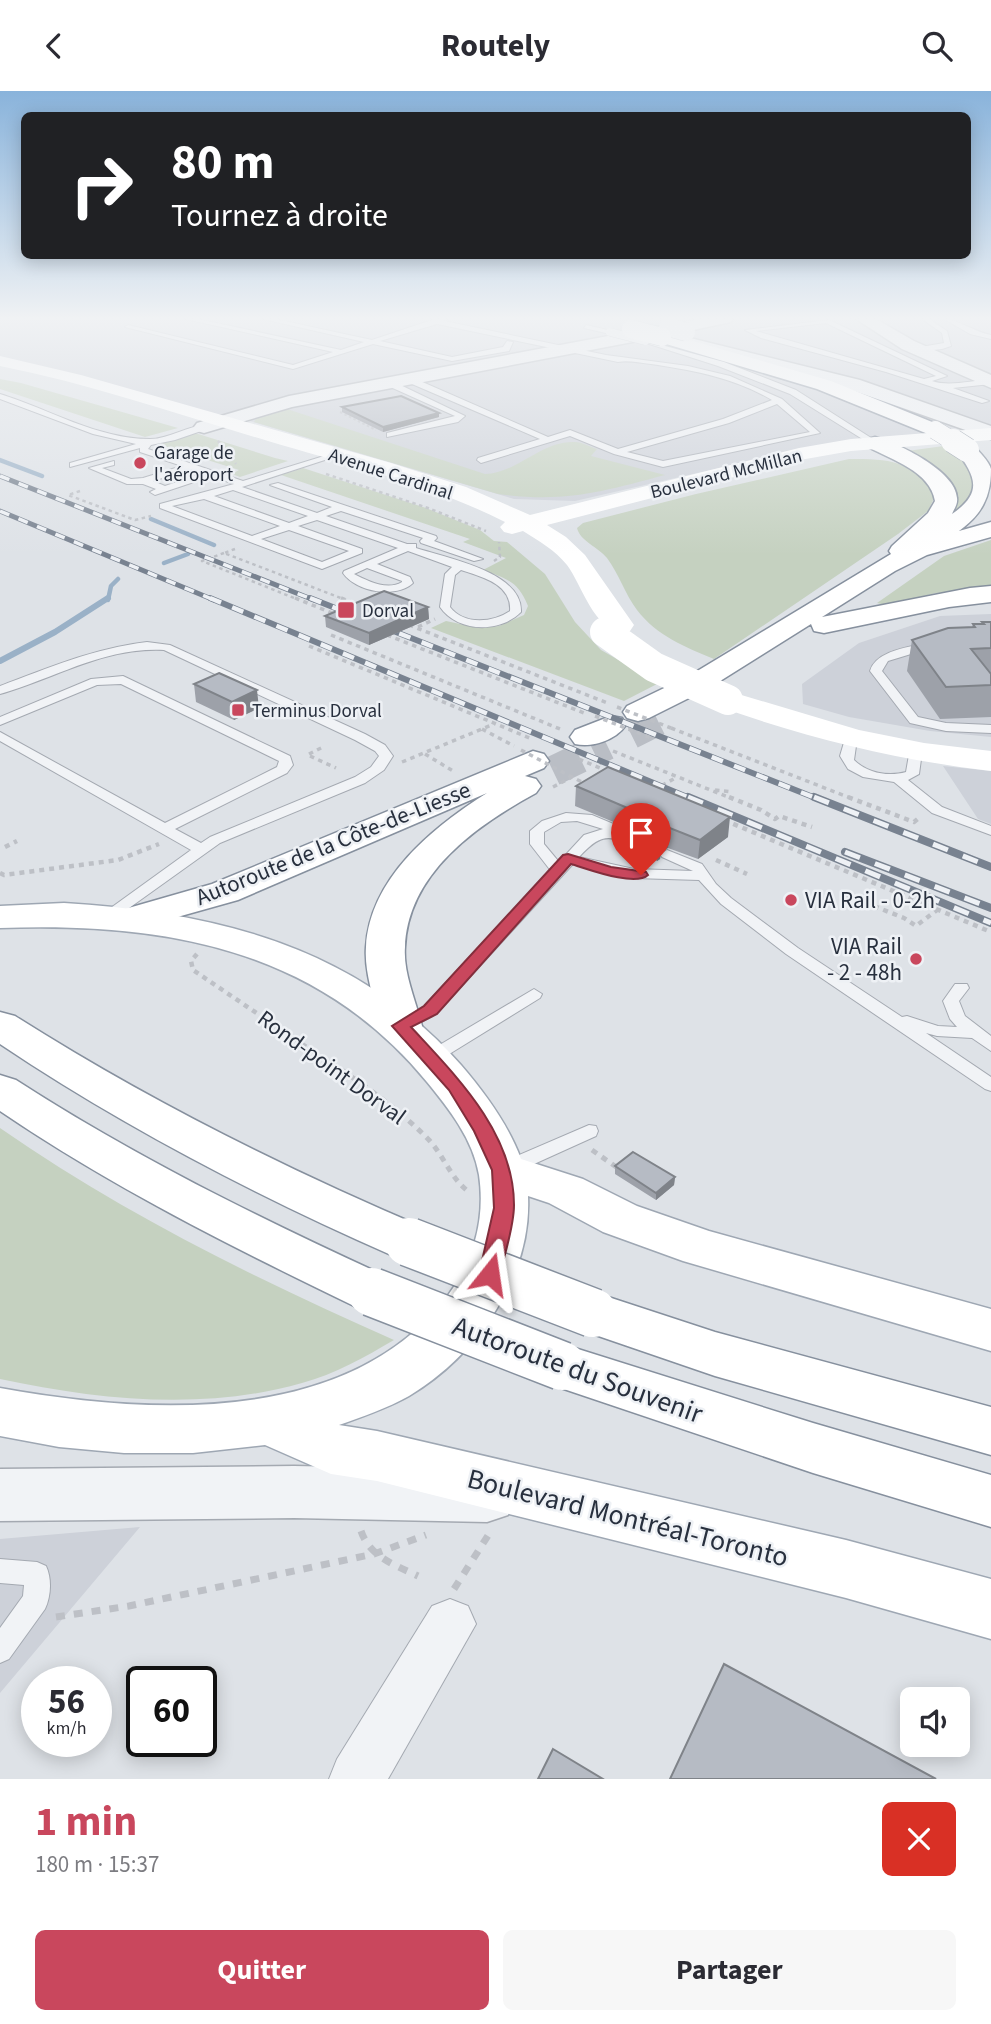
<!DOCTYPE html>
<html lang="fr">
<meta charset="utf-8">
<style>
body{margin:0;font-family:"Source Sans 3",sans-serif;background:#f7f7f7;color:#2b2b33;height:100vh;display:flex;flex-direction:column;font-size:26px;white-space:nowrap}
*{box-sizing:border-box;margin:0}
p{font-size:23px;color:#7c7c81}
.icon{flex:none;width:38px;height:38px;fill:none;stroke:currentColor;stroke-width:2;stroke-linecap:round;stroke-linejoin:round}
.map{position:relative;height:1688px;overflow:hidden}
.panel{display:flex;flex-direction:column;background:#fff;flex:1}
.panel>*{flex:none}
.guide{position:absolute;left:21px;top:21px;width:950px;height:147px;border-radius:10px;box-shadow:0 4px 18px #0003;background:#202124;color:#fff;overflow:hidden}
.buttons{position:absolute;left:900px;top:1596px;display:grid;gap:14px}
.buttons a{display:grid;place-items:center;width:70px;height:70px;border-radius:10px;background:#fff;box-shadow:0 4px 18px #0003;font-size:35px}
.speed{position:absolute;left:21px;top:1575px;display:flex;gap:14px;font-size:35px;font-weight:700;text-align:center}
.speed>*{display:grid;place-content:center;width:91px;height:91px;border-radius:50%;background:#fff;box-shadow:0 4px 18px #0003;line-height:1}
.speed small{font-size:18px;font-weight:400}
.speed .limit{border:4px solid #111;border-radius:10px;background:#fff;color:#111}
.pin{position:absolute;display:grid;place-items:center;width:60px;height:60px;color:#fff;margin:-72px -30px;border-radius:50% 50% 50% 0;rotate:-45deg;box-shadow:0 0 7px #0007}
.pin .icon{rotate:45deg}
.me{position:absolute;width:77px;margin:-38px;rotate:15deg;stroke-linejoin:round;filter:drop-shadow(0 0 5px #0008)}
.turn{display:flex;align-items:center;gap:24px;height:147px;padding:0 35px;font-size:32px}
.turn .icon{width:91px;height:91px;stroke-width:2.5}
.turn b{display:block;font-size:49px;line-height:60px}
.round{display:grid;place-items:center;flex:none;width:74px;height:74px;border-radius:10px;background:#f7f7f7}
.head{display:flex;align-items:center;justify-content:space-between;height:119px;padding:0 35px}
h1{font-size:42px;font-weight:700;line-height:52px;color:#c9475d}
.primary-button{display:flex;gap:14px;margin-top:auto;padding:14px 35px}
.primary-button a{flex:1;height:80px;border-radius:10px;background:#c9475d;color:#fff;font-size:28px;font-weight:700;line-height:80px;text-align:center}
.primary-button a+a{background:#f7f7f7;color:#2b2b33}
header{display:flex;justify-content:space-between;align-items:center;height:91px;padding:0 35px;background:#fff;font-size:32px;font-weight:700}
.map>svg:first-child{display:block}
</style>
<header><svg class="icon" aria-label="back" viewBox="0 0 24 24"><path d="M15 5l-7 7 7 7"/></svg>Routely<svg class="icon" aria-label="search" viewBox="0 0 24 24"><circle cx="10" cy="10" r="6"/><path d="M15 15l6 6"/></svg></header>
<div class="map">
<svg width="991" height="1688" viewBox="0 0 991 1688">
<rect width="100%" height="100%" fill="#dee2e7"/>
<path fill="#cdd1d9" d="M0 228H991V335L944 338 932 342 806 357 575 410 514 408 253 331 200 320 0 267Z
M991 523V646L930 640 849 626 803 613 802 593 859 552 940 525Z
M943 675 991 680V733L978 728Z
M140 1436 0 1602V1448Z"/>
<path fill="#c5d1c0" d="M0 288 21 292 178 337 145 346 0 298Z
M287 318 485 383C516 383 542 349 575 351 582 351 590 356 597 358L591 365 665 384C601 401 565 412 498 403L254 331 257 326Z
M195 342 275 367 288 370 240 386 232 383 239 379 157 353Z
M951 354 971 378 975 395 961 420 953 419 907 360Z
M849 368C891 368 909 369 936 403L928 420 898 443 714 568C685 556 657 545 637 519 625 503 619 483 607 467 598 456 580 450 577 437L583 432 696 403Z
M303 377 426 417 480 439 494 450 507 451 545 483 575 531 601 559 659 592 624 610 431 537 446 530 479 537 499 535 524 524 528 515C518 490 507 488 483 479L506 467 463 451 470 448 281 384Z
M991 449V498L936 502 885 514 877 512 944 465Z
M0 1037C122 1122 258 1189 394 1249 365 1266 335 1283 302 1292 205 1320 98 1309 0 1288Z"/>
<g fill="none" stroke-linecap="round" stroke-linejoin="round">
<path stroke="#9ab1c7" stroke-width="4.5" d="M0 369 42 385
M151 428 214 454
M164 472 188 463
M108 509 111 495 118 488"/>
<path stroke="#9ab1c7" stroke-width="6" d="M0 570 55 541 108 507"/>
<path stroke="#babec5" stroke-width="30" stroke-dasharray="30 15" stroke-linecap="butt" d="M631 643 659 629
M553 680 607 654"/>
<defs>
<path id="service" d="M186 228H198L341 259 364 251 263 228H275L372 249 432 229 447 228 444 230 606 264 688 275 730 285 782 308 820 342 663 376 614 363 570 345 481 372 477 369 478 367 540 348 405 290V286H411L548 346 570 339 618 358 723 328 772 309C735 287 692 279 651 273 640 272 628 269 618 271L437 233 380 250 452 266 503 256 507 250 513 251 509 260 452 270 373 253 293 278 125 236 128 234 293 274 333 261ZM777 313 810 341 663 370 627 361 729 332Z
M922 228H929L947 240 951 255 942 258 915 261V257L944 252 942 242Z
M944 228C957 228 975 241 991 244V248L970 243Z
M829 229 947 285 932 290C950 296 971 289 991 289V293L953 297 989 310 982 312 886 281 761 247 745 239ZM826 232 936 285 924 288 756 240Z
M586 234 612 240 613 241 610 243 584 237Z
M643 249 724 271 796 299 879 352 872 354 790 303 718 275 643 251Z
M386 290H392L465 325 458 331 387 346V342L455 325 386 294Z
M0 303C49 318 97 348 150 348 170 348 188 334 207 334V338L175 349 151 354 148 358 243 390 337 361V365L242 396 317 422 332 416 270 394 278 392 436 445 437 447 434 450 483 468 474 470 421 452 420 450 423 447 341 420 326 425 407 453H416V457C447 467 523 481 521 521 499 543 457 541 440 516L445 483 452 476 408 460 377 473 410 486 413 492C396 508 356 501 343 482L344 480 398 457 317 429 298 435 362 458V462L322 478 160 417V413L234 393 212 385 155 404 150 401 156 398 143 393H127L89 377 114 370V374L102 377 131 388 143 387 182 375 140 361V357L70 376V372L136 353 93 343 0 308ZM191 378 203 382 165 395 153 390ZM233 399 308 425 289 432 214 405ZM204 408 280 435 252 445 172 415ZM289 439 349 460 322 471 261 448ZM367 477 402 490V491C387 500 368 490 354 483ZM461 479C482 486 512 493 510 520 492 532 464 534 450 516L455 484Z
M147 551 170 554 365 643 385 654 393 665 384 679 365 692 220 752 111 830H101L98 827 101 824 191 759 0 650V641L165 732 277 676 279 670 121 593 97 594 0 634V626L91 588 123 585 290 665 293 674 287 682 175 738 201 752 210 746 355 686 371 676 379 665 375 660 355 649 164 559C104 556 56 587 0 603V595C48 577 95 557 147 551Z
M930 551 936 554 934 556 888 570 882 580 918 626 946 632 991 634V642L946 640 910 632 870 580C876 559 911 556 930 551Z
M851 644 857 648 854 669C867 682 888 686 906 681L910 658H920L922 661 919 683 908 689 942 716 991 735V744L932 722 894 691 863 686 848 678 840 665 845 648Z
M566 722 592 724 623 737 624 742 649 749 651 752 644 756C610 748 606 737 579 766L634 778 693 780 662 766 660 763 667 759 702 773 716 793 731 807 798 857 902 926 907 925 938 935 957 936 950 928 943 910 955 893H967L969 897 959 910 965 925 991 945V960L972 947 937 945 926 942 991 986V1000L985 998 786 863 721 813 699 789 634 787 573 773 436 923 409 938H397L394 934 397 930 424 915 551 780 530 753V740L542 730ZM577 730 603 738 584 744 559 771 544 753V741L561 731Z
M534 898 542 903 540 907 438 970H426L423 966 426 962Z
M589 1034 596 1035 598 1040 596 1045 512 1083 505 1085 498 1083 495 1078 498 1073Z
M0 1468 37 1471 46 1475C52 1488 51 1505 45 1518L9 1568 0 1572V1537L23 1505 24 1494 0 1492Z"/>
<path id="minor" d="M450 1508 468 1515 476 1533 388 1688H329L337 1668 432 1515Z"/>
<path id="tertiary" d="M699 228H733L731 231 674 243 860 289 991 335V348L846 297 665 251 664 245 292 316 204 342 197 340 194 336 197 332 289 305Z
M856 228H876L914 250 991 284V297L902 258Z
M294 1375 487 1379 508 1386 516 1405 508 1424 487 1431 294 1427 0 1430V1378Z"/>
<path id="primary" d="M64 812C216 821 357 856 461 974 485 1002 508 1033 521 1068L583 1088 637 1115 709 1140 991 1218V1260L683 1170 603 1141 549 1112 528 1105C532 1186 476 1265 409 1305 388 1317 362 1326 339 1334L377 1340 846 1449 991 1488V1548L846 1507 377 1390 331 1383 265 1354 193 1362H124L59 1356 0 1345V1297C143 1323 340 1336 442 1212 472 1175 486 1131 479 1084 473 1048 449 1018 427 991 317 857 164 831 0 837V815Z"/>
<path id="motorway" d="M662 241 831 290 942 335 945 339 942 343H928L817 298 656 250 653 246Z
M875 346C898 352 956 380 957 407 958 413 954 418 952 423 984 401 975 385 956 359L960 355H974C979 361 989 370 991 378 991 407 981 424 959 440L991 431V446L927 464 895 480 822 526 970 497 991 495V511L949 516 824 542 814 540 811 533 709 597 649 627 638 630 627 627 623 621 627 615 689 585 891 463 889 460 892 455 928 422 935 410C930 380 892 369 868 356L865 352 868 348Z
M611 625 622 627 626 634C616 649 592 657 575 653L570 646 575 639Z
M533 660 544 663 549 670 544 677 525 685 536 688 541 695 536 702C477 734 408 782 405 856 403 882 416 910 422 935L416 944 401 948 386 944 380 935C375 910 364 882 366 856 370 787 433 736 487 702L238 809 131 839 118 836 112 828 118 820 212 793Z
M0 921 15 925C146 1008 283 1077 427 1138L434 1151 427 1164 409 1170 391 1164C255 1104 124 1036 0 953Z
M0 984 16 989C135 1066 261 1128 390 1187L398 1201 390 1215 372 1221 354 1215C232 1156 112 1096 0 1020Z
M593 1201 715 1241 991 1316V1364L715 1285 575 1237 567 1222 575 1207Z
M562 1253 813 1332 991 1384V1436L813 1382 543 1291 535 1275 543 1259Z"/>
</defs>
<use href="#service" stroke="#a4a9b1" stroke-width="2"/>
<use href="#minor" stroke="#a4a9b1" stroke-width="2"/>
<use href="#tertiary" stroke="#a4a9b1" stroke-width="3"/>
<use href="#primary" stroke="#9ea7b3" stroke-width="3"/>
<use href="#motorway" stroke="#86909e" stroke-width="3"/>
<path stroke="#bdc0c6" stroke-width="2" stroke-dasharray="2.5 2.5" stroke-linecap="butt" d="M340 321 376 339
M218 350 220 352"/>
<path stroke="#bdc0c6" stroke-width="2.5" stroke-dasharray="3.5 3.5" stroke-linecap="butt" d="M218 350 236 373
M326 383 428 417 486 440
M80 400 68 404 135 429 151 425
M235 458 224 462 346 509
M224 462 202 470 299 509
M494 470 500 466 499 451"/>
<path stroke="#bdc0c6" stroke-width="3.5" stroke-dasharray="4.5 4.5" stroke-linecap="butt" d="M295 507 337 524
M341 507 359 514
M409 534 610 613
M418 536 435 528
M331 544 560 638
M387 544 584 622
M309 555 532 648
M671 637 853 708
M482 638 514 655
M613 660 733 708
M309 663 325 655
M425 663 453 680
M310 665 336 677
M579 668 609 681
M402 671 494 633
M553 696 572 686 586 693
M654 699 677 686
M715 699 732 701"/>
<path stroke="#bdc0c6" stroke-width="4.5" stroke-dasharray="5 5" stroke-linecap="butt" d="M729 706 761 719 775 728 779 725 812 736
M848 706 914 731 920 726
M724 729 991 841
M5 756 17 750
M716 769 747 783
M0 782 4 784 118 769 159 753
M846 804 904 827 916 835 937 819
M197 863 191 870 193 879 314 961"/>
<path stroke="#bdc0c6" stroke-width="5" stroke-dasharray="6 6" stroke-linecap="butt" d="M312 959C352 986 395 1014 429 1049 444 1065 451 1088 469 1101
M592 1059 619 1078"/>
<path stroke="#bdc0c6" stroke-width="7" stroke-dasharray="9 9" stroke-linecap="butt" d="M361 1440C370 1466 395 1474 418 1485
M454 1498 489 1443
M56 1526 129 1515 374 1463 426 1444"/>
<use href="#service" fill="#f1f3f6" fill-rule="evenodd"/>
<use href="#minor" fill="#f1f3f6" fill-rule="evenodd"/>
<use href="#tertiary" fill="#f1f3f6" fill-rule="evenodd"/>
<path fill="#fff" fill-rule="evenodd" d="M0 265 81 284 391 372 466 396 530 424 799 357 851 348 991 337V349L851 360 800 369 547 434 566 446 585 464 634 534 630 540C596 548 583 495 567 474 555 459 539 450 523 440L512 443 504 441 500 436 505 431C430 393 348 374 268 350 179 324 91 293 0 275Z
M728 600 859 639 924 652 991 660V680C897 669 807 647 717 615L713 609 717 603Z"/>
<use href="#primary" fill="#fff" fill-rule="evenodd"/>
<use href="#motorway" fill="#fff" fill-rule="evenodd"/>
<defs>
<path id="rail-far2" d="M0 385 314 509
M0 420 214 509"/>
<path id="rail-far1" d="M210 507 692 708
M310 507 818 708"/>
<path id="rail" d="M688 706 991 832
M814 706 991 776
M845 761 991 817"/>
</defs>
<use href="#rail-far2" stroke="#788290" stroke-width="5"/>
<use href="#rail-far1" stroke="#788290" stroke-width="6"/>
<use href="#rail" stroke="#788290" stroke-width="8"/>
<use href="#rail-far2" stroke="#eef1f5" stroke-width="3.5" stroke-dasharray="10" stroke-linecap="butt"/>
<use href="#rail-far1" stroke="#eef1f5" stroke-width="4.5" stroke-dasharray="12" stroke-linecap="butt"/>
<use href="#rail" stroke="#eef1f5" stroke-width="5" stroke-dasharray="16" stroke-linecap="butt"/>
<defs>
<path id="service-bridge" d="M610 241 645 250"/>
<path id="tertiary-bridge" d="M668 236 686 241"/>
<path id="motorway-bridge-far2" d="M631 238 662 246
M935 339 956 352"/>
<path id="motorway-bridge-far1" d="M953 350 967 359"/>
<path id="motorway-bridge" d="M409 1151 593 1222
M372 1201 562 1275"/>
</defs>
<use href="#service-bridge" stroke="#a4a9b1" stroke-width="9" stroke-linecap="butt"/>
<use href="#tertiary-bridge" stroke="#a4a9b1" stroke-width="19" stroke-linecap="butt"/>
<use href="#motorway-bridge-far2" stroke="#86909e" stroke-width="19" stroke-linecap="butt"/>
<use href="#motorway-bridge-far1" stroke="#86909e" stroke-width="25" stroke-linecap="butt"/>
<use href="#motorway-bridge" stroke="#86909e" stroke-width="51" stroke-linecap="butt"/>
<path stroke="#bdc0c6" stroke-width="3.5" stroke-dasharray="4.5 4.5" stroke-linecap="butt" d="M617 616 671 637
M595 625 651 647
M521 659 572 686"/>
<use href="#service-bridge" stroke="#f1f3f6" stroke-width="8"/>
<use href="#tertiary-bridge" stroke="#f1f3f6" stroke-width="18"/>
<path stroke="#fff" stroke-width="30" d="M605 541 654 576 728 609"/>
<use href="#motorway-bridge-far2" stroke="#fff" stroke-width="18"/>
<use href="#motorway-bridge-far1" stroke="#fff" stroke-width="24"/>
<use href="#motorway-bridge" stroke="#fff" stroke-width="48"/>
</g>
<path fill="#9da1a9" d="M342 316 439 326 383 341 342 321Z
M428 516 429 528 369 554 326 536 325 525Z
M982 531H991V626L940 628 907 580 912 549 972 536 973 533H982Z
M194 593 259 617 234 629 196 611Z
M576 695 728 746 698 768 668 757 661 760 660 768 657 770 633 759 635 740 575 715Z
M615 1075 675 1086 674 1094 656 1109 615 1083Z"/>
<path fill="#7f8389" d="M439 322V326L383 341V336Z
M428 516 429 528 369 554V542Z
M257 599 259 617 234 629 232 611Z
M730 726 728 746 698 768 700 749Z
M670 737 668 757 661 760 660 768 657 770 660 741Z
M675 1086 674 1094 656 1109V1102Z"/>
<path fill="#b6bbc4" stroke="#7f8389" stroke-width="2" d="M401 305 439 322 383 336 342 316Z
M384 500 428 516 369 542 325 525Z
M982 531H991V557L971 558 991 583V594L946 596 912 549 948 537 975 536 973 533H984Z
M219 582 257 599 232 611 194 593Z
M608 676 730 726 700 749 670 737 660 741 662 748 659 750 635 739H647L654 735 651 727 576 695Z
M633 1061 675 1086 656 1102 615 1075Z
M724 1573 936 1688H670Z
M553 1658 603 1688H538Z"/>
<linearGradient id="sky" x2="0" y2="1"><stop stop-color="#89b3db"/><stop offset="0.49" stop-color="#f0f2f4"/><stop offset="1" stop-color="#f0f2f4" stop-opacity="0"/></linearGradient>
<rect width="991" height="464" fill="url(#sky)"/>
<path fill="#c9475d" stroke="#832e3c" stroke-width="2" d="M568 763 611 776 646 781 648 784C635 796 588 778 571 773L437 923 411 936C457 986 514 1042 514 1114 514 1136 505 1161 500 1183L497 1188 490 1191 482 1188 479 1183 494 1117 492 1079 474 1040 449 999 392 935 424 915 563 764Z"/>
<g fill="#c9475d" stroke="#eef1f5" stroke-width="2.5">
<circle cx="140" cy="372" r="7"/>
<rect x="337" y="510" width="18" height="18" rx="3.5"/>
<rect x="231" y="612" width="14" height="14" rx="3.5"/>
<circle cx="791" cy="809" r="7"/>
<circle cx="916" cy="868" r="7"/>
</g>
<g text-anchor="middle" stroke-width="5" stroke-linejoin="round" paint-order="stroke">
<g font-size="19" fill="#28303e" stroke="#eef1f5" text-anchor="start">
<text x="154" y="368">Garage de<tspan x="154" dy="22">l'aéroport</tspan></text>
<text x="362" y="526">Dorval</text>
<text x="252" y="626">Terminus Dorval</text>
</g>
<g font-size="19" fill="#28303e" stroke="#eef1f5">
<text transform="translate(391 382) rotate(18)" y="7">Avenue Cardinal</text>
<text transform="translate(726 382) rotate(-14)" y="7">Boulevard McMillan</text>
</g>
<g font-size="23" fill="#28303e" stroke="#eef1f5">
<text transform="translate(333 752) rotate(-22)" y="8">Autoroute de la Côte-de-Liesse</text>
<text transform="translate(332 976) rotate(36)" y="8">Rond-point Dorval</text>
</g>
<g font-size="23" fill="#28303e" stroke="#eef1f5" text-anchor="start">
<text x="805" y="817">VIA Rail - 0-2h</text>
<text x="902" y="863" text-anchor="end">VIA Rail<tspan x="902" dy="26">- 2 - 48h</tspan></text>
</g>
<g font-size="28" fill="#28303e" stroke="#eef1f5">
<text transform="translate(578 1278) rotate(20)" y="10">Autoroute du Souvenir</text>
<text transform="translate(628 1426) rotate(14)" y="10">Boulevard Montréal-Toronto</text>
</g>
</g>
</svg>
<div class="buttons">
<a><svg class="icon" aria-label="sound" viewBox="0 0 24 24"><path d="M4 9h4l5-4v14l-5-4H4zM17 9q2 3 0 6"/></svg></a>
</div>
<div class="speed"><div>56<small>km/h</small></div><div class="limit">60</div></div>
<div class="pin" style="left:641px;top:784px;background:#d93025"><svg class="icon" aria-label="arrive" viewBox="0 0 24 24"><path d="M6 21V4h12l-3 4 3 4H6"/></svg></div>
<svg class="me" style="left:490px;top:1183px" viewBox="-20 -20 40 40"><path d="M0-17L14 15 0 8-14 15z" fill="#c9475d" stroke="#fff" stroke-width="4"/></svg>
<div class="guide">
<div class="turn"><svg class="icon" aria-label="right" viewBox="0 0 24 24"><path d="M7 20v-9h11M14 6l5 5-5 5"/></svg><div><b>80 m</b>Tournez à droite</div></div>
</div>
</div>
<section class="panel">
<div class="head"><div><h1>1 min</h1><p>180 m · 15:37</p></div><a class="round" style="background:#d93025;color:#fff"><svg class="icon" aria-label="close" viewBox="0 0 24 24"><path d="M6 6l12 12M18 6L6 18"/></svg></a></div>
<div class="primary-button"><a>Quitter</a><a>Partager</a></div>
</section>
